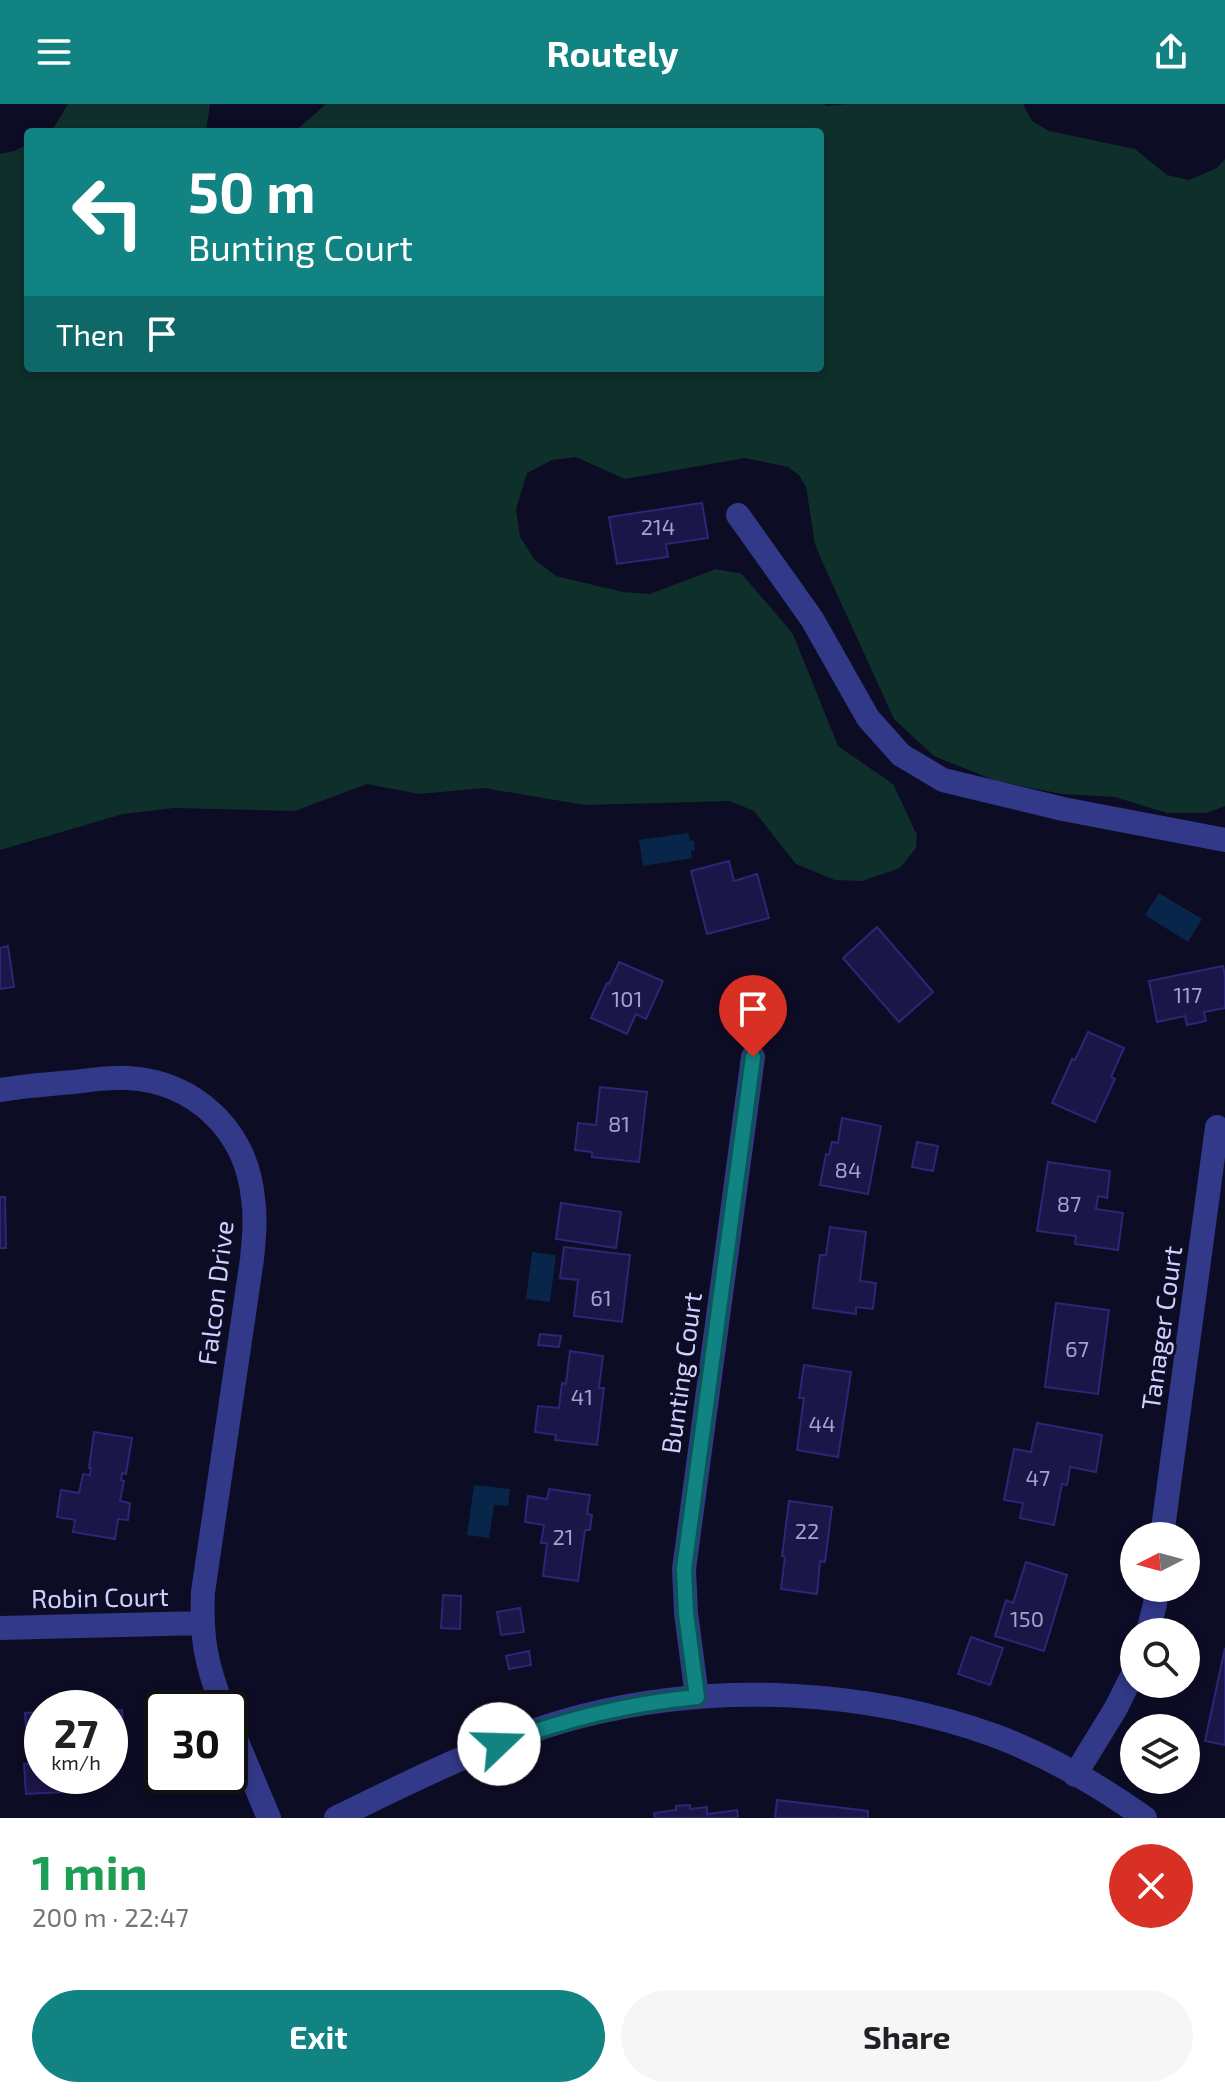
<!DOCTYPE html>
<meta charset="utf-8">
<style>
body{margin:0;font-family:"Exo 2",sans-serif;background:#f6f6f6;color:#202124;height:100vh;display:flex;flex-direction:column;font-size:30px;white-space:nowrap}
*{box-sizing:border-box;margin:0}
p{font-size:26px;color:#757577}
.icon{flex:none;width:44px;height:44px;fill:none;stroke:currentColor;stroke-width:2;stroke-linecap:round;stroke-linejoin:round}
.map{position:relative;height:1714px;overflow:hidden}
.panel{display:flex;flex-direction:column;background:#fff;flex:1}
.panel>*{flex:none}
.hud{position:absolute;left:24px;top:24px;width:800px;height:244px;border-radius:8px;box-shadow:0 4px 12px #0003;background:#128383;color:#fff;overflow:hidden}
.needle{width:52px;rotate:264deg}
.buttons{position:absolute;left:1120px;top:1418px;display:grid;gap:16px}
.buttons a{display:grid;place-items:center;width:80px;height:80px;border-radius:50%;background:#fff;box-shadow:0 4px 12px #0003;font-size:40px}
.speed{position:absolute;left:24px;top:1586px;display:flex;gap:16px;font-size:40px;font-weight:700;text-align:center}
.speed>*{display:grid;place-content:center;width:104px;height:104px;border-radius:50%;background:#fff;box-shadow:0 4px 12px #0003;line-height:1}
.speed small{font-size:20px;font-weight:400}
.speed .limit{border:4px solid #111;border-radius:12px;background:#fff;color:#111}
.pin{position:absolute;display:grid;place-items:center;width:68px;height:68px;color:#fff;margin:-82px -34px;border-radius:50% 50% 50% 0;rotate:-45deg;box-shadow:0 0 8px #0007}
.pin .icon{rotate:45deg}
.me{position:absolute;width:88px;margin:-44px;rotate:69deg;stroke-linejoin:round;filter:drop-shadow(0 0 6px #0008)}
.turn{display:flex;align-items:center;gap:28px;height:168px;padding:0 32px;font-size:36px}
.turn .icon{width:104px;height:104px;stroke-width:2.5}
.turn b{display:block;font-size:56px;line-height:68px}
.then{display:flex;align-items:center;height:76px;padding:0 32px;background:#0003;gap:16px;font-size:30px}
.round{display:grid;place-items:center;flex:none;width:84px;height:84px;border-radius:42px;background:#f6f6f6}
.overview{display:flex;align-items:center;justify-content:space-between;height:136px;padding:0 32px}
h1{font-size:48px;font-weight:700;line-height:60px;color:#1e9e55}
.cta{display:flex;gap:16px;margin-top:auto;padding:16px 32px}
.cta a{flex:1;height:92px;border-radius:48px;background:#128383;color:#fff;font-size:32px;font-weight:700;line-height:92px;text-align:center}
.cta a+a{background:#f6f6f6;color:#202124}
header{display:flex;justify-content:space-between;align-items:center;height:104px;padding:0 32px;background:#128383;color:#fff;font-size:36px;font-weight:700}
.map>svg:first-child{display:block}
</style>
<header><svg class="icon" aria-label="menu" viewBox="0 0 24 24"><path d="M4 6h16M4 12h16M4 18h16"/></svg>Routely<svg class="icon" aria-label="share" viewBox="0 0 24 24"><path d="M12 15V3M7 8l5-5 5 5M5 13v7h14v-7"/></svg></header>
<div class="map">
<svg width="1225" height="1714" viewBox="0 0 1225 1714">
<rect width="100%" height="100%" fill="#0d0c25"/>
<path fill="#0e2f2a" d="M68 0H210L206 28H51Z
M326 0H823L827 2 849 0H1023L1032 17 1049 27 1135 45 1167 71 1189 76 1217 64 1225 55V702L1207 709H1167L1115 693 1062 690 996 677 934 652 894 615 821 455 815 440 806 383 799 371 788 363 745 354 625 375 576 353 552 356 527 369 516 405 520 433 535 456 556 472 623 488 650 490 716 465 742 470 793 530 838 642 893 680 917 731 916 744 900 764 862 777 835 776 796 760 754 707 730 697 585 701 484 684 419 690 367 680 295 707 174 704 123 710 0 746V50L14 47 28 40V264H820V28H294Z"/>
<path fill="#072649" d="M688 729 690 737 694 736 695 746 691 747 692 754 643 762 639 736Z
M1159 789 1202 815 1188 838 1145 811Z
M532 1148 556 1151 550 1198 526 1195Z
M474 1381 510 1385 508 1402 494 1401 489 1434 467 1431Z"/>
<path fill="#1b1648" stroke="#2d2676" stroke-width="2" d="M702 399 708 434 666 440 668 453 617 460 609 413Z
M729 757 734 777 757 770 769 814 707 830 691 767Z
M877 823 933 888 899 918 843 854Z
M8 842 14 883 0 885V844Z
M619 858 663 877 646 915 636 910 627 930 591 914 607 879 609 880Z
M1223 862 1225 872V904L1204 908 1206 917 1187 921 1185 912 1157 918 1149 877Z
M1088 928 1124 944 1111 973 1115 975 1095 1018 1052 999 1072 955 1075 956Z
M600 983 647 988 639 1058 592 1053V1048L575 1046 578 1019 596 1021Z
M842 1014 881 1022 868 1090 820 1081 826 1050 829 1051 832 1038 838 1039Z
M917 1038 938 1042 933 1067 912 1063Z
M1048 1058 1110 1067 1107 1094 1098 1092 1096 1105 1123 1109 1118 1146 1075 1140 1076 1132 1037 1127Z
M0 1093H5L6 1144H0Z
M561 1099 621 1108 616 1144 556 1135Z
M830 1123 866 1128 860 1177 876 1179 873 1205 856 1203V1210L813 1204 820 1151H826Z
M564 1143 630 1151 622 1218 574 1212 578 1176 560 1174Z
M1056 1199 1109 1206 1098 1290 1045 1283Z
M540 1230 561 1232 559 1243 538 1241Z
M570 1247 603 1252 599 1284H604L597 1341 555 1336 556 1331 535 1328 538 1302 559 1304 562 1279 566 1280Z
M804 1261 851 1268 838 1353 797 1346 804 1294H799Z
M1037 1319 1102 1331 1096 1368 1070 1363 1067 1381 1062 1380 1054 1421 1020 1414 1023 1399 1004 1396 1014 1345 1031 1348Z
M94 1328 132 1334 126 1370 122 1369 121 1376 124 1377 120 1397 130 1399 128 1416 118 1415 115 1435 73 1428 75 1416 57 1413 61 1386 79 1389 83 1370 90 1371 91 1364H89Z
M549 1385 590 1391 587 1410 592 1411 590 1426H585L578 1477 543 1472 547 1439H541L544 1421 525 1418 528 1392 547 1395Z
M789 1397 832 1403 825 1458 820 1457 817 1490 781 1485 785 1453 782 1452Z
M1026 1458 1067 1471 1044 1547 995 1532 1006 1496 1013 1499Z
M443 1491 461 1492 460 1525 441 1524Z
M520 1504 524 1528 501 1531 497 1508Z
M971 1533 1003 1544 990 1581 958 1570Z
M1225 1544V1641L1205 1637Z
M529 1547 531 1561 509 1565 506 1552Z
M122 1606 125 1654 110 1655V1607Z
M42 1608V1672H63L64 1688 26 1690 24 1660 40 1659 39 1640H27L25 1609Z
M777 1696 868 1707V1714H775Z
M690 1701V1705L707 1703V1710L737 1706 738 1714H655L654 1709 676 1706V1702Z"/>
<g fill="none" stroke-linecap="round" stroke-linejoin="round">
<path stroke="#323988" stroke-width="24" d="M738 411 812 515 868 614 901 651 943 676 1063 705 1225 736
M0 986C24 982 49 980 73 978 91 976 110 973 128 974 195 978 246 1026 253 1094 256 1114 254 1134 252 1155L203 1488C201 1535 206 1560 223 1604
M1162 1432 1217 1023
M0 1524 202 1519
M1148 1528 1155 1500 1156 1484
M697 1593 686 1509 684 1465 753 953
M230 1621 269 1714
M1075 1671 1116 1604 1134 1568
M336 1714C415 1675 497 1634 582 1612 716 1578 866 1585 996 1632 1048 1652 1100 1682 1145 1714"/>
</g>
<g fill="none" stroke-linecap="round" stroke-linejoin="round">
<defs>
<path id="route" d="M499 1640C566 1615 626 1600 697 1593L686 1509 684 1465 753 953"/>
</defs>
<use href="#route" stroke="#0c5555" stroke-width="20"/>
<use href="#route" stroke="#128383" stroke-width="14"/>
</g>
<g text-anchor="middle" stroke-width="6" stroke-linejoin="round" paint-order="stroke">
<g font-size="22" fill="#a3a2d1">
<text x="658" y="431">214</text>
<text x="1188" y="899">117</text>
<text x="627" y="903">101</text>
<text x="619" y="1028">81</text>
<text x="848" y="1074">84</text>
<text x="1069" y="1108">87</text>
<text x="601" y="1202">61</text>
<text x="1077" y="1253">67</text>
<text x="582" y="1301">41</text>
<text x="822" y="1328">44</text>
<text x="1038" y="1382">47</text>
<text x="807" y="1435">22</text>
<text x="563" y="1441">21</text>
<text x="1027" y="1523">150</text>
</g>
<g font-size="26" fill="#d0d0ff" stroke="#0d0c25">
<text transform="translate(216 1189) rotate(-83)" y="9">Falcon Drive</text>
<text transform="translate(1162 1224) rotate(-82)" y="9">Tanager Court</text>
<text transform="translate(682 1269) rotate(-82)" y="9">Bunting Court</text>
<text transform="translate(100 1494) rotate(-1)" y="9">Robin Court</text>
</g>
</g>
</svg>
<div class="buttons">
<a><svg class="needle" viewBox="-14 -14 28 28"><path d="M0-13l5 13h-10z" fill="#e53935"/><path d="M0 13l5-13h-10z" fill="#757577"/></svg></a>
<a><svg class="icon" aria-label="search" viewBox="0 0 24 24"><circle cx="10" cy="10" r="6"/><path d="M15 15l6 6"/></svg></a>
<a><svg class="icon" aria-label="layers" viewBox="0 0 24 24"><path d="M12 4l9 5-9 5-9-5zM3 14l9 5 9-5"/></svg></a>
</div>
<div class="speed"><div>27<small>km/h</small></div><div class="limit">30</div></div>
<div class="pin" style="left:753px;top:953px;background:#d93025"><svg class="icon" aria-label="arrive" viewBox="0 0 24 24"><path d="M6 21V4h12l-3 4 3 4H6"/></svg></div>
<svg class="me" style="left:499px;top:1640px" viewBox="-20 -20 40 40"><circle r="19" fill="#fff"/><path d="M0-13L10 11 0 6-10 11z" fill="#128383"/></svg>
<div class="hud">
<div class="turn"><svg class="icon" aria-label="left" viewBox="0 0 24 24"><path d="M17 20v-9H6M10 6l-5 5 5 5"/></svg><div><b>50 m</b>Bunting Court</div></div>
<div class="then">Then<svg class="icon" aria-label="arrive" viewBox="0 0 24 24"><path d="M6 21V4h12l-3 4 3 4H6"/></svg></div>
</div>
</div>
<section class="panel">
<div class="overview"><div><h1>1 min</h1><p>200 m · 22:47</p></div><a class="round" style="background:#d93025;color:#fff"><svg class="icon" aria-label="close" viewBox="0 0 24 24"><path d="M6 6l12 12M18 6L6 18"/></svg></a></div>
<div class="cta"><a>Exit</a><a>Share</a></div>
</section>
